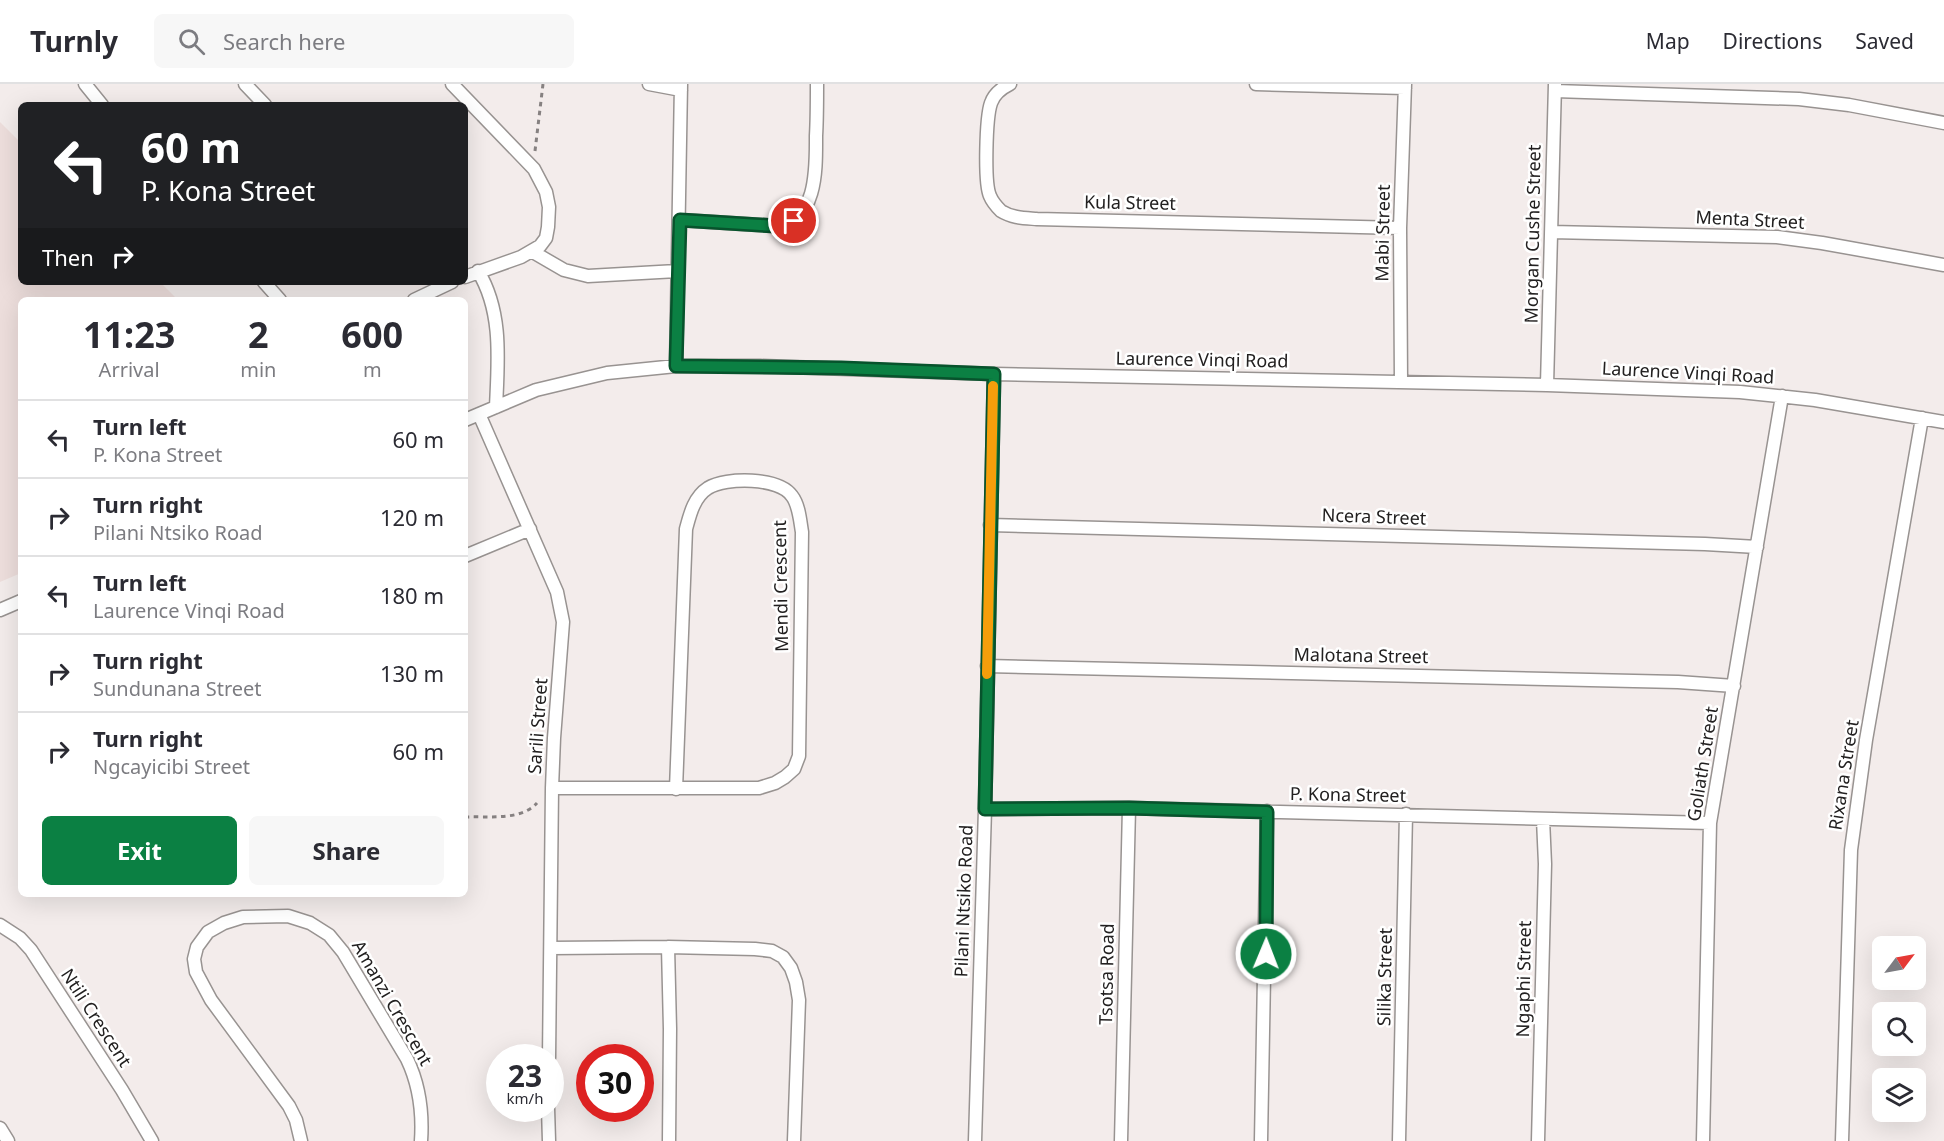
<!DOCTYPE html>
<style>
body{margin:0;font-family:"Noto Sans",sans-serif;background:#f7f7f7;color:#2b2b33;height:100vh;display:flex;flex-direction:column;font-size:22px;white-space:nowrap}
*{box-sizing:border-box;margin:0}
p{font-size:20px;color:#7c7c81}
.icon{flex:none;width:33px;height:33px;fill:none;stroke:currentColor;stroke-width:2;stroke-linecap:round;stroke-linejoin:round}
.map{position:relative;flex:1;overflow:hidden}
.details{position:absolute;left:18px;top:213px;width:450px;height:600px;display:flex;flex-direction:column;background:#fff;border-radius:9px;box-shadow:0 6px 24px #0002}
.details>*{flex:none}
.hud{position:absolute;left:18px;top:18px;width:450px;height:183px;border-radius:9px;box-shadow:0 6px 24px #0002;background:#202124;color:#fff;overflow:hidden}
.needle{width:39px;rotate:58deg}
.controls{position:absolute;left:1872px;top:852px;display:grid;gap:12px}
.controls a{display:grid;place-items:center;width:54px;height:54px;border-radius:9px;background:#fff;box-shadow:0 6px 24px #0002;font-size:30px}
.speed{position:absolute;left:486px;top:960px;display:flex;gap:12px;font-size:30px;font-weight:700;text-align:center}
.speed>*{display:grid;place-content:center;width:78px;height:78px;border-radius:50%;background:#fff;box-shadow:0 6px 24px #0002;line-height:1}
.speed small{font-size:15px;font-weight:400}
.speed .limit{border:9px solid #d22;background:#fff;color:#111}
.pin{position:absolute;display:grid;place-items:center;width:51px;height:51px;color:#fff;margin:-26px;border:3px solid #fff;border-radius:50%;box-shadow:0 2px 6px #0007}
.me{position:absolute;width:66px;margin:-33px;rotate:1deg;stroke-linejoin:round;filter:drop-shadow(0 0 4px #0008)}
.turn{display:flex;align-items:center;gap:21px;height:126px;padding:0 24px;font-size:27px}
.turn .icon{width:78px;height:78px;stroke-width:2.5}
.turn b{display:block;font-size:42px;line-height:51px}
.then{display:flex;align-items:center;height:57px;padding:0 24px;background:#0003;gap:12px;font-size:22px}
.eta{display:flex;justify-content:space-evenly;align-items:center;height:102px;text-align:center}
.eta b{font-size:36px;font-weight:700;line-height:42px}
.button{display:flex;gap:12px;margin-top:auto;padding:12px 24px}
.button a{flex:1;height:69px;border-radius:9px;background:#0b8043;color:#fff;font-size:24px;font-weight:700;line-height:69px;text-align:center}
.button a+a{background:#f7f7f7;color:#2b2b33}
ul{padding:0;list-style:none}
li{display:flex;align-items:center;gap:18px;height:78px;padding:0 24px;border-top:2px solid #e1e1e2}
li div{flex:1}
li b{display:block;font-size:22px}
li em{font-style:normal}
header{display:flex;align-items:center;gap:36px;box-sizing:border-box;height:84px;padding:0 30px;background:#fff;border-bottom:2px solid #e1e1e2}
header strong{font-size:28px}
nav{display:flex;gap:33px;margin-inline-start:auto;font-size:21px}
.search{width:420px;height:54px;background:#f7f7f7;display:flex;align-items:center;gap:15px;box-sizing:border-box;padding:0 21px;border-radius:9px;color:#7c7c81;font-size:22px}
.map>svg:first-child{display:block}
</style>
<header>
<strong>Turnly</strong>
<div class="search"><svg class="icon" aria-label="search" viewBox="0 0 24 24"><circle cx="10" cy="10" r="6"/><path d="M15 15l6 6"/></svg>Search here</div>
<nav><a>Map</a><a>Directions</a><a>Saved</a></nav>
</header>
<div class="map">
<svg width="1944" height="1057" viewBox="0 0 1944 1057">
<rect width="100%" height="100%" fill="#f3eceb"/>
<path fill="#eddedc" d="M0 38 21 59V198H160L178 216H21V489L0 498Z"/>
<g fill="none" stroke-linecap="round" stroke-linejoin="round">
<defs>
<path id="street" d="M85 0 102 21
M245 0 265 21
M452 0 534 85 546 108 549 123 548 143 546 154 540 162 521 173 465 193
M649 0 681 6
M1010 0C1002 4 994 10 991 19 986 33 984 99 990 112 992 117 997 123 1001 127 1012 134 1025 134 1037 135L1400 144
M1256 0 1405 4
M1555 7 1799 15 1849 21 1944 39
M680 136 776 142C818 137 816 84 816 52 817 35 817 17 817 0
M1551 148 1777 153 1822 159 1944 181
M533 168 564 186 588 192 677 187
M478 187C503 228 498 277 496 323
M264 198 280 216
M414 216 452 198
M676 282 681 0
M1401 298 1400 144 1405 0
M1547 301 1555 0
M479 330 557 508 563 538 554 654 552 704 549 974
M465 336 536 306 607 289 676 282H760L994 290 1547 301 1740 308 1815 316 1944 338
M990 441 1705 460 1757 463
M465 472 530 445
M0 526 21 517
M987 582 1678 598 1734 602
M552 704H759L775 699 785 693 794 685 799 672 802 448C800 436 799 421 792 412 779 393 726 393 708 404 694 413 690 430 686 445L676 705
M985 725 1129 724 1710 739
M0 841 20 854 31 866 122 1006 152 1057
M668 863 670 945 669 1057
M551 864 668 863 755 865 772 867 783 873 791 884 796 898 799 916 794 1057
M548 1024 549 1057
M0 1044 8 1057
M301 1057 296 1036 289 1022 211 916 196 888 194 875 197 863 208 848 224 839 243 833 288 832 310 839 329 851 343 868 407 975C420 1002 423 1028 421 1057
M975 1057 985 725 994 290
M1121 1057 1129 724
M1261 1057 1267 727
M1399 1057 1406 730
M1538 1057 1545 780 1543 735
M1703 1057 1710 739 1782 312
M1842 1057 1851 766 1866 656 1922 334"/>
</defs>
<use href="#street" stroke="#989391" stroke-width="15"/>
<path stroke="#868181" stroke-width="3" stroke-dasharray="4.5 4.5" stroke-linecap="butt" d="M535 67 543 0
M465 733C488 732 521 737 537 719"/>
<use href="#street" stroke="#fff" stroke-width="12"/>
</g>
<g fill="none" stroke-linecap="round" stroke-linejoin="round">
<defs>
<path id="route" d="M794 137 784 141 776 142 680 136 676 282 841 284 994 290 985 725 1129 724 1267 728 1266 870"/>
</defs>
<use href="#route" stroke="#07532c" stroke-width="15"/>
<use href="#route" stroke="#0b8043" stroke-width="10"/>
<path stroke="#f59e0b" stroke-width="10" d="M987 590 993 302"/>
</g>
<g text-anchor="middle" stroke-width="5" stroke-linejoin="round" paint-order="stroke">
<g font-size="18" fill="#222020" stroke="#fff">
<text transform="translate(1130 119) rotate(1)" y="6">Kula Street</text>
<text transform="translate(1750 136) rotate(3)" y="6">Menta Street</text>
<text transform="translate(1383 149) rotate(-89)" y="6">Mabi Street</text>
<text transform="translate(1533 150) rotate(-89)" y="6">Morgan Cushe Street</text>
<text transform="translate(1202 276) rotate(1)" y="6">Laurence Vinqi Road</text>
<text transform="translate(1688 289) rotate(3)" y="6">Laurence Vinqi Road</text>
<text transform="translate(1374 433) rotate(2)" y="6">Ncera Street</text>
<text transform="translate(781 502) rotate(-91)" y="6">Mendi Crescent</text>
<text transform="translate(1361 572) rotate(1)" y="6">Malotana Street</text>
<text transform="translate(538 642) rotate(-86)" y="6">Sarili Street</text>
<text transform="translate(1703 680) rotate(-81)" y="6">Goliath Street</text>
<text transform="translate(1844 691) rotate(-81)" y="6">Rixana Street</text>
<text transform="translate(1348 711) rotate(1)" y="6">P. Kona Street</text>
<text transform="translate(964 817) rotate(-88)" y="6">Pilani Ntsiko Road</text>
<text transform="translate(1107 890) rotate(-89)" y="6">Tsotsa Road</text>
<text transform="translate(1385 893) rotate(-89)" y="6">Silika Street</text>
<text transform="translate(1524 895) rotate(-89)" y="6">Ngaphi Street</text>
<text transform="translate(392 919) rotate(60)" y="6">Amanzi Crescent</text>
<text transform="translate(96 934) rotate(57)" y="6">Ntili Crescent</text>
</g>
</g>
</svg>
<div class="controls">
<a><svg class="needle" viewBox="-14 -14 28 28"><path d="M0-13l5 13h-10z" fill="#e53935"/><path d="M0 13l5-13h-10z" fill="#7c7c81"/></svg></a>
<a><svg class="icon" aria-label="search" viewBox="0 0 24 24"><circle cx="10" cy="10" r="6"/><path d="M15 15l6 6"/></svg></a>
<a><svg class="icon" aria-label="layers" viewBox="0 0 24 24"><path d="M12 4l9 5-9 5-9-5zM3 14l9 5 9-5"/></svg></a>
</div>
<div class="speed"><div>23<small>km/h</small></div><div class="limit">30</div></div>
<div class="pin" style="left:794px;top:137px;background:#d93025"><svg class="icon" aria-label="arrive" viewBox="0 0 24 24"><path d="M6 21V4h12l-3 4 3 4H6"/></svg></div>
<svg class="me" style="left:1266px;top:870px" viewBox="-20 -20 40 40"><circle r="17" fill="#0b8043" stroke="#fff" stroke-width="3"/><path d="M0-11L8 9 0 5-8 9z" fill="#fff"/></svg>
<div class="hud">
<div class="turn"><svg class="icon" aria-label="left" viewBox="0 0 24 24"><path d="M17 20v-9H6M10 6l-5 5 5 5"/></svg><div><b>60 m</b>P. Kona Street</div></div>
<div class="then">Then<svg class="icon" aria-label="right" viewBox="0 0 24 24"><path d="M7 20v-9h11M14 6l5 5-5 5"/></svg></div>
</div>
<section class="details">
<div class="eta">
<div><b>11:23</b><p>Arrival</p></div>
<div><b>2</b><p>min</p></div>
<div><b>600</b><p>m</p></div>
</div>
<ul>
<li><svg class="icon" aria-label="left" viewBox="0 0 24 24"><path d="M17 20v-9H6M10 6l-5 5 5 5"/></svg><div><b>Turn left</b><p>P. Kona Street</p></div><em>60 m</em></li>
<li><svg class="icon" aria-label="right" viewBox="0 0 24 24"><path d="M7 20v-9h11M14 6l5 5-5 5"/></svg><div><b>Turn right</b><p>Pilani Ntsiko Road</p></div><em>120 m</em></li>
<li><svg class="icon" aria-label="left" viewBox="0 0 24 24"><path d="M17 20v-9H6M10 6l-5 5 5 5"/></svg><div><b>Turn left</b><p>Laurence Vinqi Road</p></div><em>180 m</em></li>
<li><svg class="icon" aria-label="right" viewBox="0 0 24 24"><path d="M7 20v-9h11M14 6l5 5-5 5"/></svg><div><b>Turn right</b><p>Sundunana Street</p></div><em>130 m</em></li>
<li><svg class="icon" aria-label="right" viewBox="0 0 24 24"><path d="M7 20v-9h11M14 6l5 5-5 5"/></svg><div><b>Turn right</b><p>Ngcayicibi Street</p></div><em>60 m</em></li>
</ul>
<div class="button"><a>Exit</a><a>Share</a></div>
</section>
</div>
